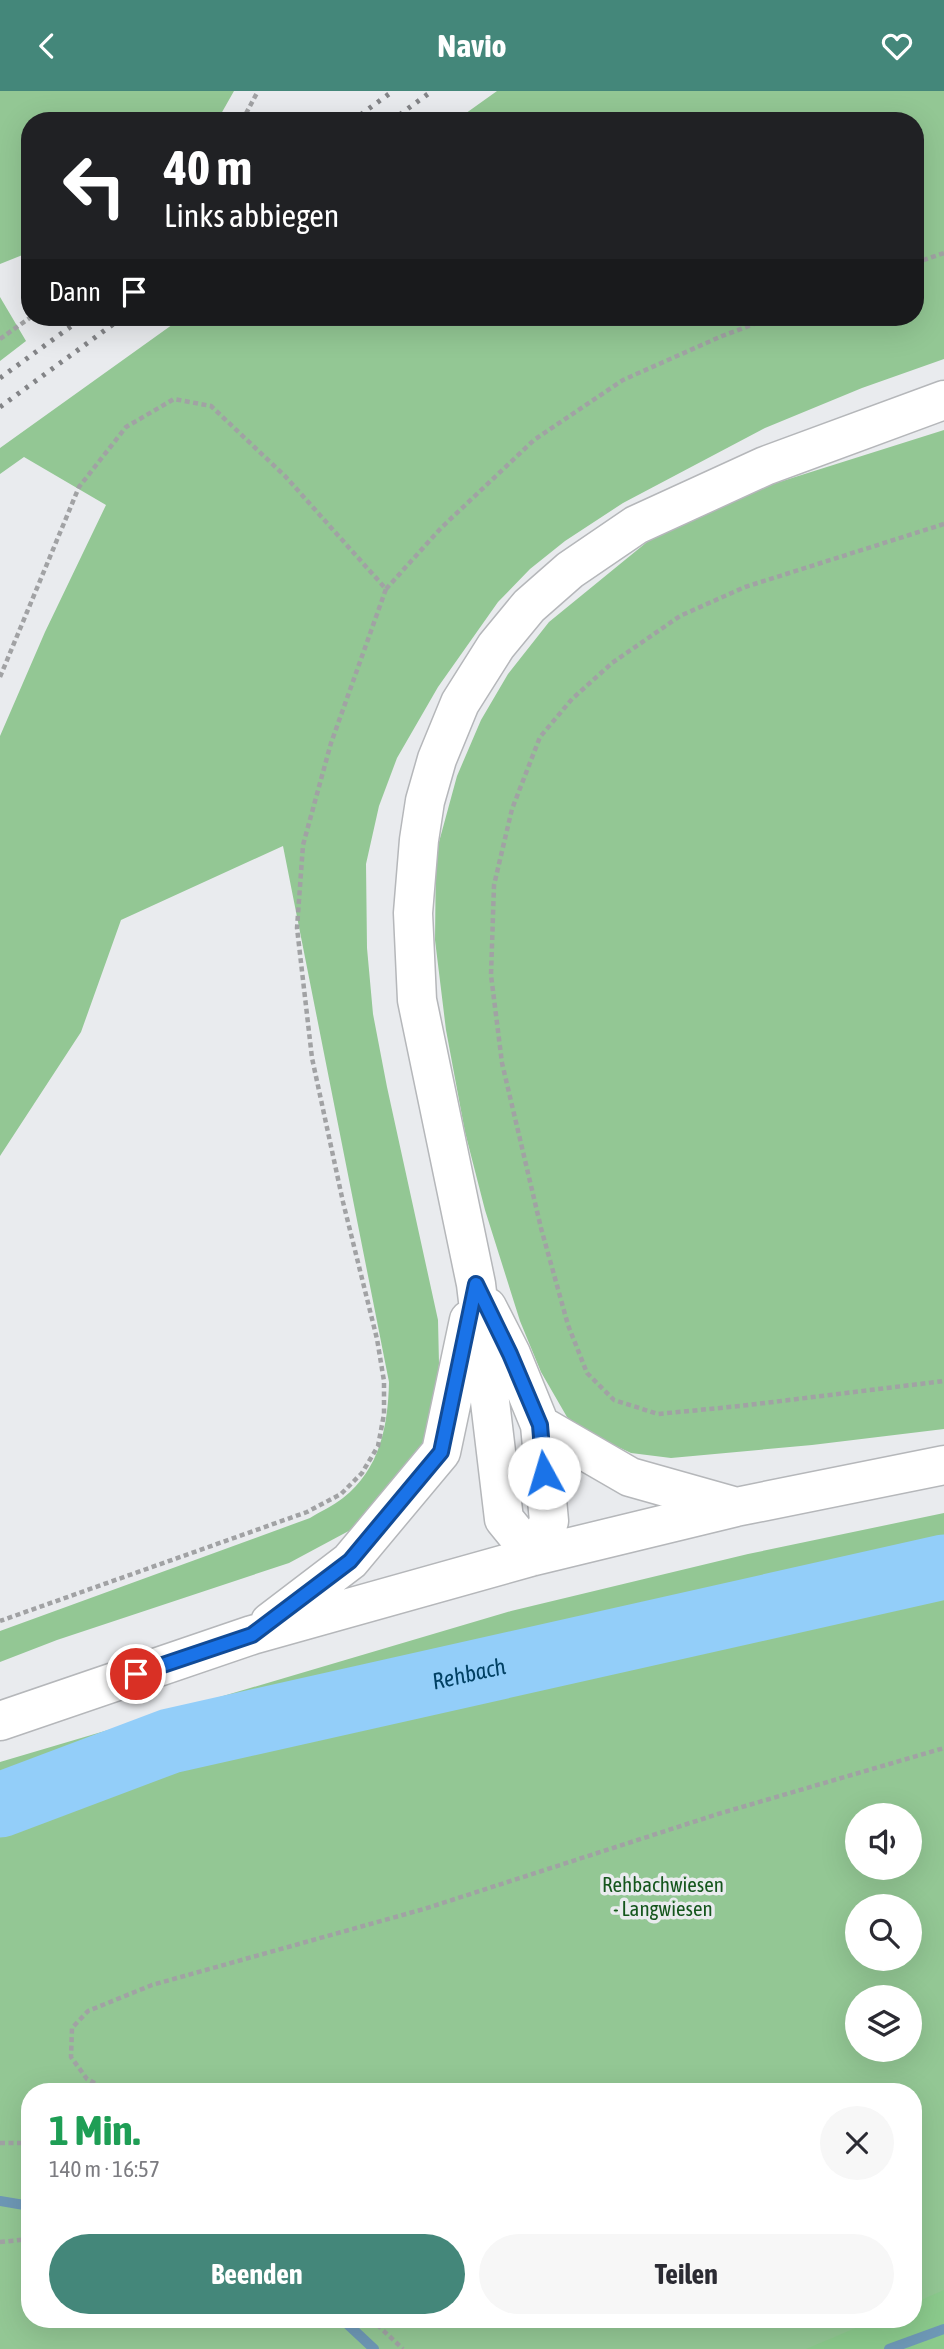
<!DOCTYPE html>
<html lang="de">
<meta charset="utf-8">
<style>
body{margin:0;font-family:"Asap Condensed",sans-serif;background:#f7f7f7;color:#2b2b33;height:100vh;display:flex;flex-direction:column;font-size:26px;white-space:nowrap}
*{box-sizing:border-box;margin:0}
p{font-size:23px;color:#7c7c81}
.icon{flex:none;width:38px;height:38px;fill:none;stroke:currentColor;stroke-width:2;stroke-linecap:round;stroke-linejoin:round}
.map{position:relative;flex:1;overflow:hidden}
.drawer{position:absolute;left:21px;top:1992px;width:901px;height:245px;display:flex;flex-direction:column;background:#fff;border-radius:28px;box-shadow:0 7px 28px #0002}
.drawer>*{flex:none}
.guide{position:absolute;left:21px;top:21px;width:903px;height:214px;border-radius:28px;box-shadow:0 7px 28px #0002;background:#202124;color:#fff;overflow:hidden}
.tools{position:absolute;left:845px;top:1712px;display:grid;gap:14px}
.tools a{display:grid;place-items:center;width:77px;height:77px;border-radius:50%;background:#fff;box-shadow:0 7px 28px #0002;font-size:35px}
.pin{position:absolute;display:grid;place-items:center;width:60px;height:60px;color:#fff;margin:-30px;border:4px solid #fff;border-radius:50%;box-shadow:0 2px 7px #0007}
.me{position:absolute;width:77px;margin:-38px;rotate:354deg;stroke-linejoin:round;filter:drop-shadow(0 0 5px #0008)}
.turn{display:flex;align-items:center;gap:24px;height:147px;padding:0 28px;font-size:32px}
.turn .icon{width:91px;height:91px;stroke-width:2.5}
.turn b{display:block;font-size:49px;line-height:60px}
.then{display:flex;align-items:center;height:66px;padding:0 28px;background:#0003;gap:14px;font-size:26px}
.round{display:grid;place-items:center;flex:none;width:74px;height:74px;border-radius:37px;background:#f7f7f7}
.headline{display:flex;align-items:center;justify-content:space-between;height:119px;padding:0 28px}
h1{font-size:42px;font-weight:700;line-height:52px;color:#1e9e55}
.cta{display:flex;gap:14px;margin-top:auto;padding:14px 28px}
.cta a{flex:1;height:80px;border-radius:42px;background:#44877a;color:#fff;font-size:28px;font-weight:700;line-height:80px;text-align:center}
.cta a+a{background:#f7f7f7;color:#2b2b33}
header{display:flex;justify-content:space-between;align-items:center;height:91px;padding:0 28px;background:#44877a;color:#fff;font-size:32px;font-weight:700}
.map>svg:first-child{display:block}
</style>
<header><svg class="icon" aria-label="back" viewBox="0 0 24 24"><path d="M15 5l-7 7 7 7"/></svg>Navio<svg class="icon" aria-label="heart" viewBox="0 0 24 24"><path d="M12 20l-8-8c-3-5 5-10 8-4 3-6 11-1 8 4z"/></svg></header>
<div class="map">
<svg width="944" height="2258" viewBox="0 0 944 2258">
<rect width="100%" height="100%" fill="#e9ebee"/>
<path fill="#93c794" fill-rule="evenodd" d="M0 0H234L217 30H30V161L0 173Z
M497 0H944V268L862 297 765 337 623 412 565 450 530 478 498 511 438 596 397 667 379 715 366 773 367 857 373 923 387 996 438 1229 439 1273 434 1318 424 1359 358 1435 289 1472 57 1549 0 1571V1540L310 1427C321 1420 333 1415 343 1407 380 1378 388 1335 389 1291L283 755 121 829 81 941 0 1065V645L45 541 106 414 24 366 0 383V357L183 226H915V30H455Z
M0 206 26 250 0 270Z
M944 339V1338L812 1354 671 1367 631 1362 586 1341 567 1326 541 1281 520 1230 485 1119 465 1041 446 939 435 849 436 762 457 685 481 629 508 583 549 531 647 451 709 419 773 393Z
M944 1422V2258H0V1671L511 1520 748 1463ZM858 1724H910V1776H858ZM858 1815H910V1867H858ZM858 1906H910V1958H858ZM30 2000H914V2228H30Z"/>
<path fill="#8bca8c" d="M944 2199V2258H806L877 2228H914V2212Z"/>
<g fill="none" stroke-linecap="round" stroke-linejoin="round">
<path stroke="#6e98b6" stroke-width="10" d="M0 2110 30 2115
M342 2228 374 2258
M889 2258 944 2238"/>
<path stroke="#93cef9" stroke-width="65" id="s1" d="M0 1714 170 1650 944 1476"/>
<defs>
<path id="major" d="M487 1216 511 1263 540 1334 549 1430 534 1465
M540 1334 630 1386 733 1415
M534 1465 504 1428 476 1193 417 909 413 822 419 749 425 710 437 668 460 612 496 555 529 515 570 479 636 434 765 375 944 309
M270 1531 350 1470 441 1361 469 1229
M0 1630 252 1544 534 1465 736 1416 944 1374"/>
</defs>
<use href="#major" stroke="#b5b7ba" stroke-width="41"/>
<path stroke="#a1a2a4" stroke-width="4.5" stroke-dasharray="5 3.5" stroke-linecap="butt" d="M242 30 258 0
M915 172 944 162
M0 248 31 226
M944 433 745 496 680 525 612 572 572 608 540 646 512 718 494 794 491 884 502 972 541 1137 568 1234 587 1282 614 1309 658 1323 740 1315 944 1290
M386 498 441 437 534 349 623 289 722 245 773 226
M0 586 79 396 126 336 174 308 211 315 285 385 386 498 331 652 303 754 297 837 312 967 343 1111 377 1248 384 1290V1323L378 1355 362 1382 341 1403 307 1421 0 1530
M110 2000 87 1988 71 1966 72 1937 88 1920 152 1894 424 1818 718 1723 944 1657
M0 2052H30
M0 2151 30 2148
M371 2228 403 2258"/>
<use href="#major" stroke="#fff" stroke-width="38"/>
<path stroke="#838487" stroke-width="5" stroke-dasharray="3.5 7" stroke-linecap="butt" d="M352 30 393 0
M391 30 432 0
M0 287 84 226
M0 316 123 226"/>
</g>
<g fill="none" stroke-linecap="round" stroke-linejoin="round">
<defs>
<path id="route" d="M136 1583 252 1544 350 1470 441 1361 476 1193 510 1263 540 1334 544 1382"/>
</defs>
<use href="#route" stroke="#114b97" stroke-width="18"/>
<use href="#route" stroke="#1a73e8" stroke-width="12"/>
</g>
<g text-anchor="middle" stroke-width="7" stroke-linejoin="round" paint-order="stroke">
<g font-size="21" fill="#15561d" stroke="#e9ebee">
<text x="663" y="1801">Rehbachwiesen<tspan x="663" dy="24">- Langwiesen</tspan></text>
</g>
<g font-size="23" font-style="italic" fill="#014063" stroke="#e9ebee">
<text dy="8" stroke="none"><textPath href="#s1" startOffset="488">Rehbach</textPath></text>
</g>
</g>
</svg>
<div class="tools">
<a><svg class="icon" aria-label="sound" viewBox="0 0 24 24"><path d="M4 9h4l5-4v14l-5-4H4zM17 9q2 3 0 6"/></svg></a>
<a><svg class="icon" aria-label="search" viewBox="0 0 24 24"><circle cx="10" cy="10" r="6"/><path d="M15 15l6 6"/></svg></a>
<a><svg class="icon" aria-label="layers" viewBox="0 0 24 24"><path d="M12 4l9 5-9 5-9-5zM3 14l9 5 9-5"/></svg></a>
</div>
<div class="pin" style="left:136px;top:1583px;background:#d93025"><svg class="icon" aria-label="arrive" viewBox="0 0 24 24"><path d="M6 21V4h12l-3 4 3 4H6"/></svg></div>
<svg class="me" style="left:544px;top:1382px" viewBox="-20 -20 40 40"><circle r="19" fill="#fff"/><path d="M0-13L10 11 0 6-10 11z" fill="#1a73e8"/></svg>
<div class="guide">
<div class="turn"><svg class="icon" aria-label="left" viewBox="0 0 24 24"><path d="M17 20v-9H6M10 6l-5 5 5 5"/></svg><div><b>40 m</b>Links abbiegen</div></div>
<div class="then">Dann<svg class="icon" aria-label="arrive" viewBox="0 0 24 24"><path d="M6 21V4h12l-3 4 3 4H6"/></svg></div>
</div>
<section class="drawer">
<div class="headline"><div><h1>1 Min.</h1><p>140 m · 16:57</p></div><a class="round"><svg class="icon" aria-label="close" viewBox="0 0 24 24"><path d="M6 6l12 12M18 6L6 18"/></svg></a></div>
<div class="cta"><a>Beenden</a><a>Teilen</a></div>
</section>
</div>
